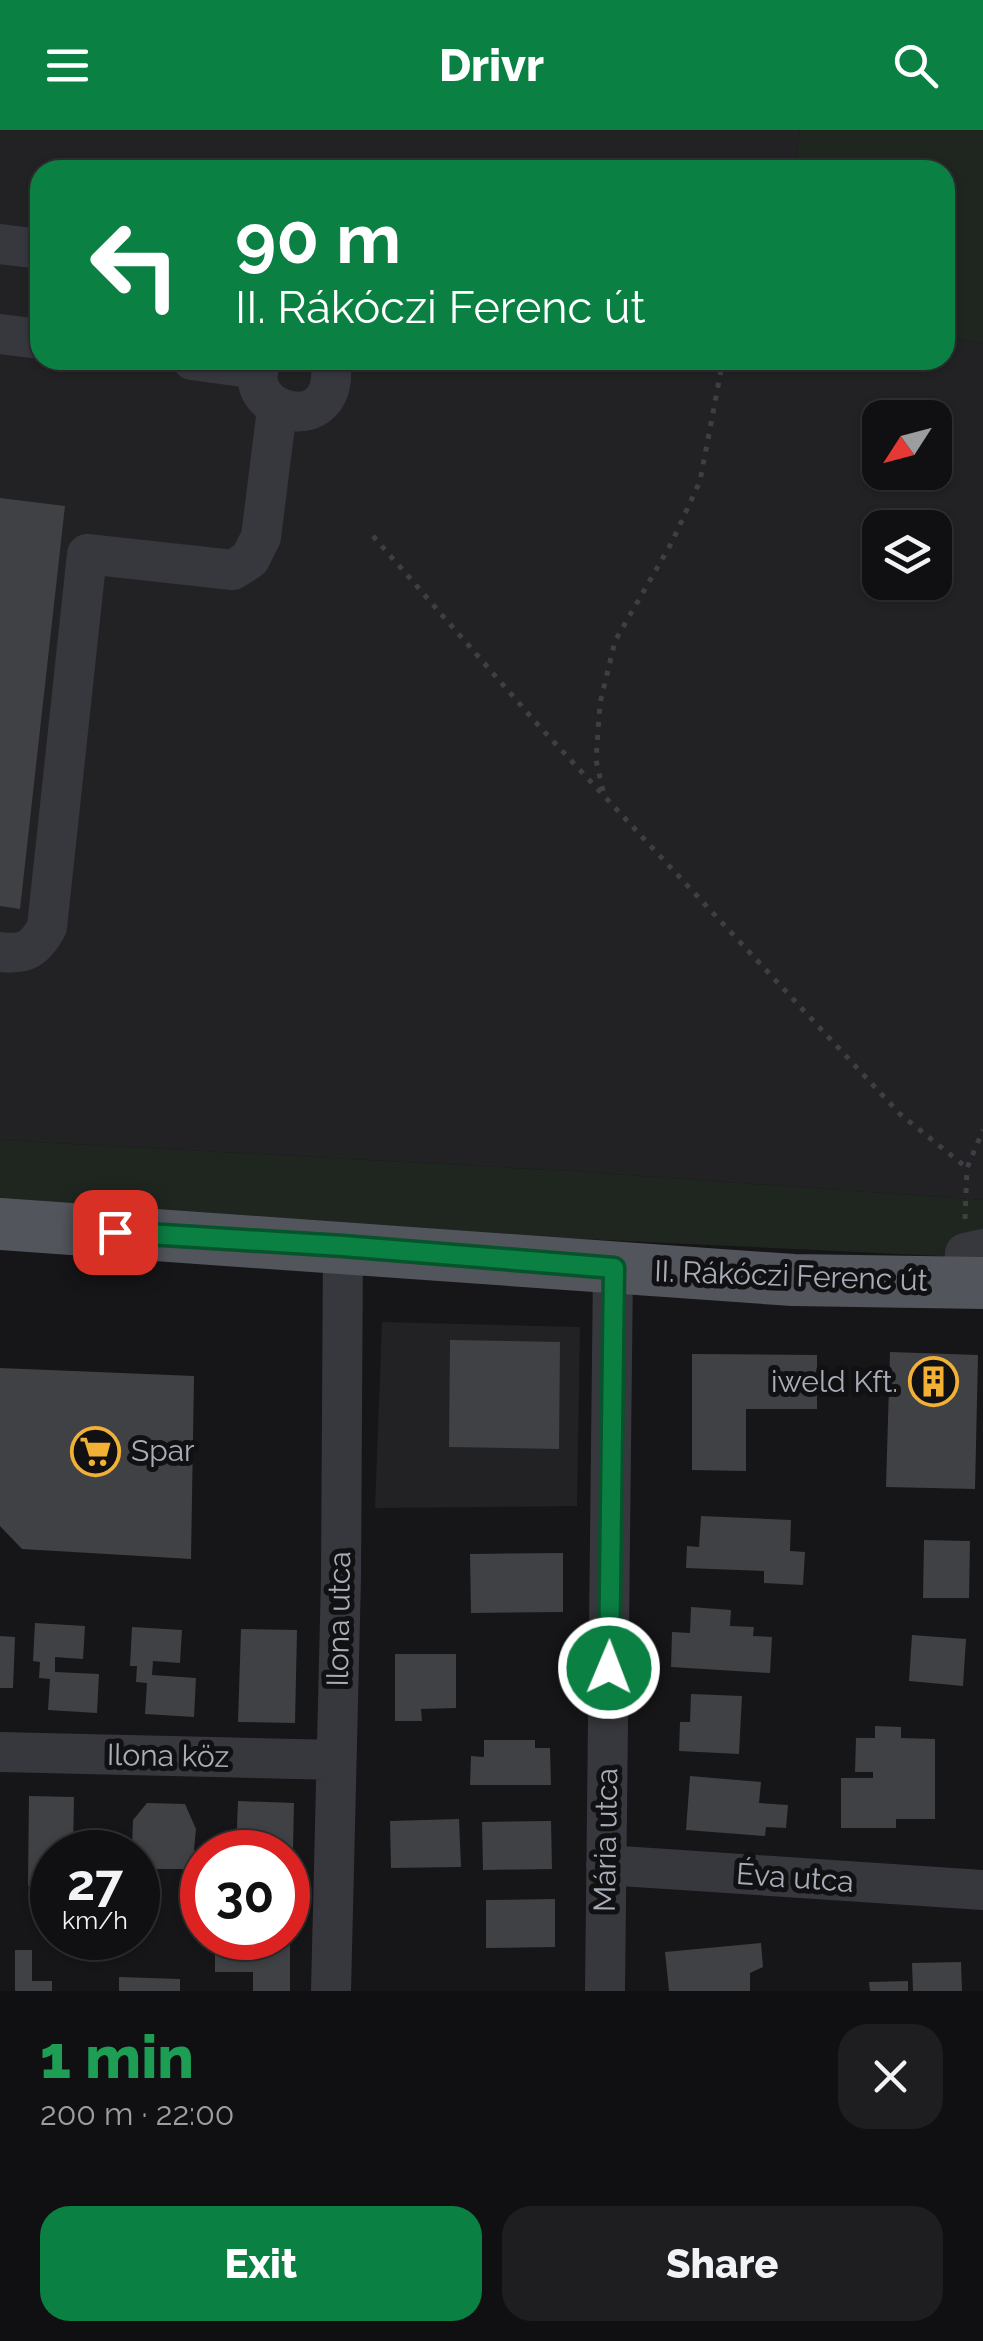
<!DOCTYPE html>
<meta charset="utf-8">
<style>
body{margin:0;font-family:Raleway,sans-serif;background:#1e1e20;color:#f1f3f6;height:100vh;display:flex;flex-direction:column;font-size:38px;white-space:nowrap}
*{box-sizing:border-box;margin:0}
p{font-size:32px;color:#9c9d9f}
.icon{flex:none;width:55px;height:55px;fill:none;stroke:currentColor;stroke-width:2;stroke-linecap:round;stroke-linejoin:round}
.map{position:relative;height:1861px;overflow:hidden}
.panel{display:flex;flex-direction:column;background:#101012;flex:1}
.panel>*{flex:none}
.hud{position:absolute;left:30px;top:30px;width:925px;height:210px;border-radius:30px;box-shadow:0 2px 8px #0004,0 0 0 2px #303032;background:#0b8043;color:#fff;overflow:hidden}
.needle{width:65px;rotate:234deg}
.tools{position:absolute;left:862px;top:270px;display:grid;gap:20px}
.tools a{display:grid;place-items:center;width:90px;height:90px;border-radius:20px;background:#101012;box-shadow:0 2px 8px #0004,0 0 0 2px #303032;font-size:50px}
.speed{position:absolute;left:30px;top:1700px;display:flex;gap:20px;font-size:50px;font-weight:700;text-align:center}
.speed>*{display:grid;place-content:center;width:130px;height:130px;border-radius:50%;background:#101012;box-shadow:0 2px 8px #0004,0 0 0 2px #303032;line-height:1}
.speed small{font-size:25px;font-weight:400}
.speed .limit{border:15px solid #d22;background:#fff;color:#111}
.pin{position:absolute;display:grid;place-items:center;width:85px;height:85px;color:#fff;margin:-42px;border-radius:20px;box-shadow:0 5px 15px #0006}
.me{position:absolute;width:110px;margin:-55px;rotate:1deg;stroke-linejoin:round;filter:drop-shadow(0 0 8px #0008)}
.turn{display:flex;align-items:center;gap:35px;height:210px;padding:0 40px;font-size:45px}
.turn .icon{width:130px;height:130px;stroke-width:2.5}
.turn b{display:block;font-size:70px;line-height:85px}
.round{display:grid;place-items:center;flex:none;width:105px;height:105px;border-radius:30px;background:#1e1e20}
.head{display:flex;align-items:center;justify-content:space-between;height:170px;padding:0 40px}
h1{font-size:60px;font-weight:800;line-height:75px;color:#1e9e55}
.primary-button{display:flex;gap:20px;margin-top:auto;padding:20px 40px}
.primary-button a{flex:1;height:115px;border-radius:30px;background:#0b8043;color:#fff;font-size:40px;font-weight:800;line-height:115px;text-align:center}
.primary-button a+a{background:#1e1e20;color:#f1f3f6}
header{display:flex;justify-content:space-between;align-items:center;height:130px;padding:0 40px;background:#0b8043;color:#fff;font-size:45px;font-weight:800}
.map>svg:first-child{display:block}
</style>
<header><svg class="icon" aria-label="menu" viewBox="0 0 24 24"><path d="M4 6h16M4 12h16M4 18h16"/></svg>Drivr<svg class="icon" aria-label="search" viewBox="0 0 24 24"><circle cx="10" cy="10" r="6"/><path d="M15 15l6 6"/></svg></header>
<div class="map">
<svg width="983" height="1861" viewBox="0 0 983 1861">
<rect width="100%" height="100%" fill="#161618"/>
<path fill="#222225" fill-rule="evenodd" d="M0 0H800L794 40H40V230H945V207L983 213V1070L569 1041 0 1010ZM880 288H935V342H880ZM880 398H935V452H880Z
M382 1192 580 1197 577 1376 375 1378Z"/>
<path fill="#1e261f" d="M800 0H983V213L945 207V40H794Z
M0 1010 569 1041 983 1070V1128L353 1098 0 1070Z"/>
<path fill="#404145" d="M0 368 65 376 20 779 0 776Z
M450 1210 560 1212 559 1319 449 1317Z
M890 1222 978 1225 975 1359 886 1357Z
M692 1224 817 1225V1279H746V1341L692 1340Z
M0 1238 194 1246 191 1429 22 1419 0 1396Z
M701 1386 791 1390 790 1421 805 1422 803 1455 764 1453V1441L686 1438 687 1416 699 1417Z
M924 1410 970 1411 969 1468H923Z
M563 1423V1482L471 1483 470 1424Z
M691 1477 731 1480 730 1496 754 1497 753 1506 772 1507 770 1543 671 1537 672 1502 690 1503Z
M35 1493 85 1496 83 1529 55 1527V1542L99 1544 97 1583 48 1580 50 1549 39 1548 40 1532 33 1531Z
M132 1497 182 1500 180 1533 153 1531 152 1545 196 1548 194 1587 145 1584 147 1553 136 1552 137 1536H130Z
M241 1499 297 1500 295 1593 238 1592Z
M912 1505 966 1509 963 1556 909 1551Z
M0 1506 15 1507 13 1558H0Z
M395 1524H456V1578L421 1579 422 1591H395Z
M691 1564 742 1566 739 1624 679 1621 680 1592H690Z
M875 1596 901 1597V1608L935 1609V1689H896V1698H841V1648H873V1642H855L856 1608H875Z
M484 1610H535V1618H550L551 1655H470L471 1626 484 1627Z
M690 1646 761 1652 759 1673 788 1675 786 1698 766 1697 765 1706 686 1700Z
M29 1666 74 1667 73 1722H52V1757L28 1756Z
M238 1671 294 1673 292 1766H288V1722H236Z
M147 1673 185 1674 196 1699 194 1720 201 1724 202 1740 193 1743 182 1739H147L138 1744V1722H129L132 1719 133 1690Z
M459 1689 461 1737 391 1738 390 1691Z
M551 1691 552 1739 483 1740 482 1692Z
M555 1769V1817L486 1818V1770Z
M215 1808 290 1809V1861H253V1842H215Z
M761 1813 763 1837 750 1843V1861H669L665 1822Z
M15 1820H32V1851H52V1861H15Z
M961 1832 962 1861H913L912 1833Z
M119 1847 180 1849V1861H119Z
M908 1851V1861H870L869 1852Z"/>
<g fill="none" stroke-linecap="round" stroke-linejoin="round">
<path stroke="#3d3f44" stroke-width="5" stroke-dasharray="5 8" stroke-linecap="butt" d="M373 406 539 596 900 984 967 1038
M603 661 596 630 600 573 615 511 672 412 700 351 723 230
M965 1089 967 1038 983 1000"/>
<path stroke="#37383d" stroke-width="40" d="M0 114 40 119
M0 204 40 209
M192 230 257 239
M262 230C234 283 343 313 330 230
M0 822C26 825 35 819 47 797L87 424 233 440 250 429 261 407 277 279
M965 1153V1123L983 1119
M0 1622 336 1630
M606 1735 983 1760
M331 1861 341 1448 343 1116
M605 1861 613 1138"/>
<path stroke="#53555c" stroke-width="52" d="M0 1094 793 1150 983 1153"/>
</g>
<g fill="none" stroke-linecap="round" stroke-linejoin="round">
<defs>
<path id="route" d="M115 1102 343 1116 614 1138 609 1538"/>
</defs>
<use href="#route" stroke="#07532c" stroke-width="25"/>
<use href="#route" stroke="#0b8043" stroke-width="18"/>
</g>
<defs>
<symbol id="building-ring" viewBox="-11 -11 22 22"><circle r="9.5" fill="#111113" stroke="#f2b134" stroke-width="1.5"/><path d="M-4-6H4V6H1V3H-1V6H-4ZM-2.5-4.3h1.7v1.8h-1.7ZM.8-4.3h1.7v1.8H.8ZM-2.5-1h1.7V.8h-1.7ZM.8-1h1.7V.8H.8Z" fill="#f2b134"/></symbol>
<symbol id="supermarket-ring" viewBox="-11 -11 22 22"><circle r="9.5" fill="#111113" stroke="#f2b134" stroke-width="1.5"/><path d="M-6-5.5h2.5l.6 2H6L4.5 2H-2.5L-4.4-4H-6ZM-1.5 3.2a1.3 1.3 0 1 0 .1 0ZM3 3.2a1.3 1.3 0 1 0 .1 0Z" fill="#f2b134"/></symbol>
</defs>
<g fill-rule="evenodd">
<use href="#building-ring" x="906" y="1224" width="55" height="55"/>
<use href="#supermarket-ring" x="68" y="1294" width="55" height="55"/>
</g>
<g text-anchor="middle" stroke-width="10" stroke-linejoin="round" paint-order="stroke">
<g font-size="30" fill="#a8adb8" stroke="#111113">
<text transform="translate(791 1146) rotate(2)" y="10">II. Rákóczi Ferenc út</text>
<text transform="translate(339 1489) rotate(-89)" y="10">Ilona utca</text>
<text transform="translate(168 1626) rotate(1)" y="10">Ilona köz</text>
<text transform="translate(606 1710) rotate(-89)" y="10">Mária utca</text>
<text transform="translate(795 1748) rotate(4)" y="10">Éva utca</text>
</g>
<g font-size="30" fill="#a8adb8" stroke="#111113" text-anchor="end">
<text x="898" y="1262">iweld Kft.</text>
<text x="131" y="1331" text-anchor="start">Spar</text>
</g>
</g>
</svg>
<div class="tools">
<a><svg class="needle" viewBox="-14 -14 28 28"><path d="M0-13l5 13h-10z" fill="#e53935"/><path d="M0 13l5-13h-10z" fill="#9c9d9f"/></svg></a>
<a><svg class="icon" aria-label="layers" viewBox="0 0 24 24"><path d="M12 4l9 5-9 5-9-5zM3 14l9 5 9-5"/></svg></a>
</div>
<div class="speed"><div>27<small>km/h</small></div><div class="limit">30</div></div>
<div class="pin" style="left:115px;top:1102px;background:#d93025"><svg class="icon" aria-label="arrive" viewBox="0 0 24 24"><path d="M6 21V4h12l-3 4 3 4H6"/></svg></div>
<svg class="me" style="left:609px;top:1538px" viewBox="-20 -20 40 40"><circle r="17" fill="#0b8043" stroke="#fff" stroke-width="3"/><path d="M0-11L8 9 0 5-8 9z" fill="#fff"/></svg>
<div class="hud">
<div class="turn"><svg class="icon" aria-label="left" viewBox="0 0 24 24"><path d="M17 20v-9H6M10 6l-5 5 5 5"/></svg><div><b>90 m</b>II. Rákóczi Ferenc út</div></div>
</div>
</div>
<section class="panel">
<div class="head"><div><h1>1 min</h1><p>200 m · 22:00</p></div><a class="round"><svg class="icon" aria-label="close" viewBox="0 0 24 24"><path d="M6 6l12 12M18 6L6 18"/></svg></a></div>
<div class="primary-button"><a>Exit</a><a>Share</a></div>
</section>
